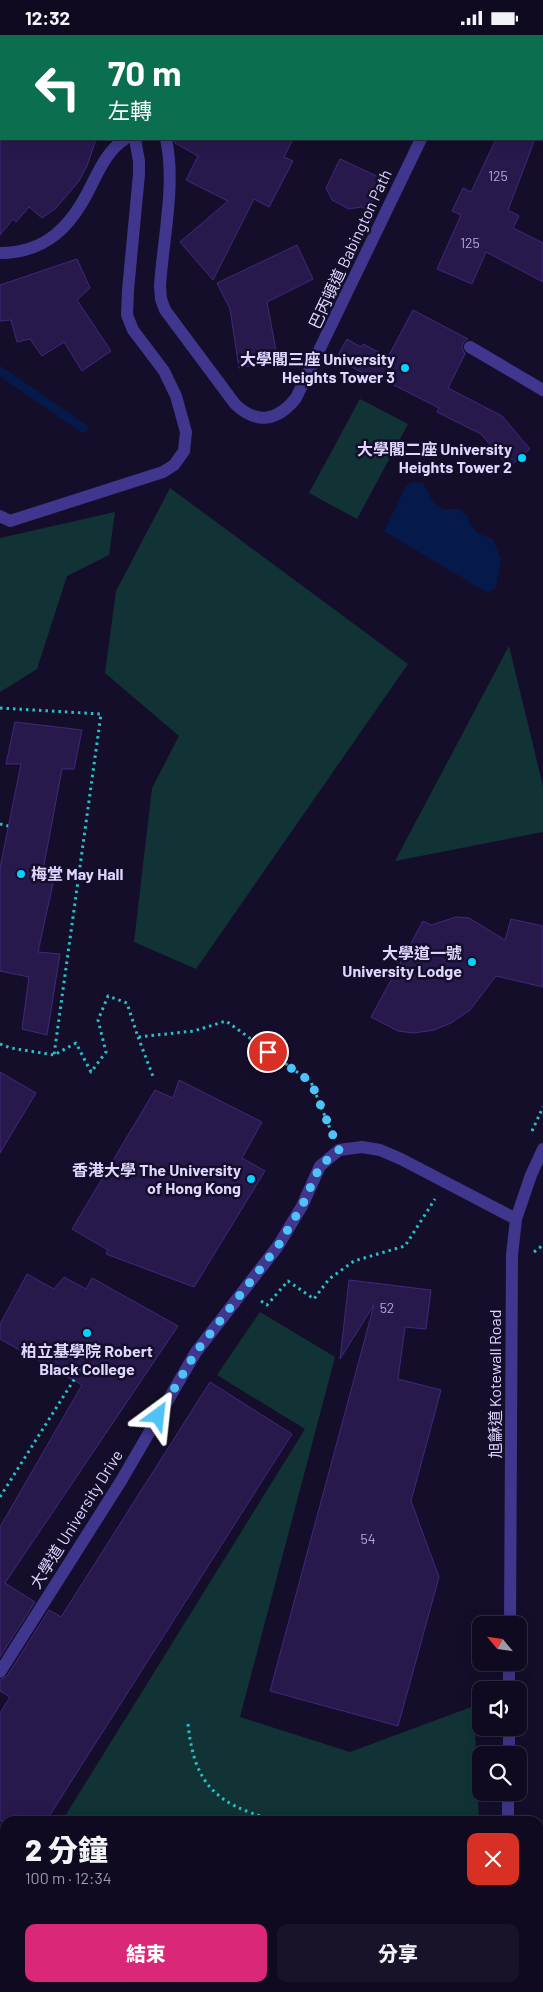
<!DOCTYPE html>
<html lang="zh-TW">
<meta charset="utf-8">
<style>
body{margin:0;font-family:Barlow,"Noto Sans TC",sans-serif;background:#191329;color:#f1f3f6;height:100vh;display:flex;flex-direction:column;font-size:19px;white-space:nowrap}
*{box-sizing:border-box;margin:0}
p{font-size:16px;color:#9c9aa5}
.icon{flex:none;width:28px;height:28px;fill:none;stroke:currentColor;stroke-width:2;stroke-linecap:round;stroke-linejoin:round}
.map{position:relative;flex:1;overflow:hidden}
.sheet{position:absolute;left:0px;top:1781px;width:544px;height:176px;display:flex;flex-direction:column;background:#100a20;border-radius:15px 15px 0 0;box-shadow:0 2px 12px #0003,0 0 0 1px #302b3e}
.sheet>*{flex:none}
.banner{position:absolute;left:0px;top:0px;width:544px;height:105px;box-shadow:0 2px 12px #0003,0 0 0 1px #302b3e;background:#0b6e4f;color:#fff;overflow:hidden}
.needle{width:32px;rotate:299deg}
.buttons{position:absolute;left:472px;top:1581px;display:grid;gap:10px}
.buttons a{display:grid;place-items:center;width:55px;height:55px;border-radius:10px;background:#100a20;box-shadow:0 2px 12px #0003,0 0 0 1px #302b3e;font-size:25px}
.pin{position:absolute;display:grid;place-items:center;width:42px;height:42px;color:#fff;margin:-21px;border:2px solid #fff;border-radius:50%;box-shadow:0 1px 5px #0007}
.me{position:absolute;width:55px;margin:-28px;rotate:30deg;stroke-linejoin:round;filter:drop-shadow(0 0 4px #0008)}
.turn{display:flex;align-items:center;gap:18px;height:105px;padding:0 25px;font-size:22px}
.turn .icon{width:65px;height:65px;stroke-width:2.5}
.turn b{display:block;font-size:35px;line-height:42px}
.round{display:grid;place-items:center;flex:none;width:52px;height:52px;border-radius:10px;background:#191329}
.head{display:flex;align-items:center;justify-content:space-between;height:85px;padding:0 25px}
h1{font-size:30px;font-weight:800;line-height:38px}
.primary-button{display:flex;gap:10px;margin-top:auto;padding:10px 25px}
.primary-button a{flex:1;height:58px;border-radius:10px;background:#db2777;color:#fff;font-size:20px;font-weight:800;line-height:58px;text-align:center}
.primary-button a+a{background:#191329;color:#f1f3f6}
.status{display:flex;justify-content:space-between;align-items:center;height:35px;padding:0 25px;background:#100a20;direction:ltr}
.status svg{height:14px;fill:currentColor}
.map>svg:first-child{display:block}
</style>
<div class="status"><b>12:32</b><svg viewBox="0 0 49 12"><path d="M0 12V9h3v3zM5 12V6h3v6zM10 12V3h3v9zM15 12V0h3v12zM26 1h20v11H26zM47 4h2v5h-2z"/></svg></div>
<div class="map">
<svg width="543" height="1957" viewBox="0 0 543 1957">
<rect width="100%" height="100%" fill="#150e2a"/>
<path fill="#113335" d="M360 364 408 389 357 484 309 458Z
M170 453 408 629 196 934 134 907 152 753 179 701 105 638 116 556Z
M115 477 109 520 67 541 37 634 0 657V503Z
M509 611 543 751V797L395 826Z
M260 1277 335 1322 240 1682 350 1717 474 1671 479 1786H62L305 1394 217 1340Z
M0 1806 5 1810V1952H519L524 1957H0Z"/>
<path fill="#06194b" d="M412 447 423 448 432 465 443 474H458L468 481C471 497 479 499 493 504L501 525 496 553 486 557 384 496 406 451Z"/>
<g fill="none" stroke-linecap="round" stroke-linejoin="round">
<path stroke="#06194b" stroke-width="9" d="M0 336 83 393"/>
</g>
<path fill="#28194d" stroke="#40297b" d="M0 104H96L87 131 79 146 56 173 42 183 29 172 16 187 13 184 0 200Z
M174 104H293L284 122 293 126 269 172 254 164 213 245 180 207 228 166 186 145 198 121 175 108Z
M496 104H535L508 175 519 181 513 193 543 208V247L486 217 472 249 437 234 461 180 452 176 463 153 471 157Z
M340 124 383 144 369 175 361 172 349 174 332 165 326 153Z
M297 210 313 244 267 267 278 326 239 333 230 274 217 248Z
M77 224 90 253 77 265 111 316 82 336 64 307 42 321 30 304 17 307 11 285 0 286V250Z
M413 275 468 304 463 308 462 312 465 319 448 353 502 381 530 414 509 432 481 399 437 377 439 373 376 341 375 344 336 324 347 304 361 312 363 309 388 322Z
M15 687 82 695 74 734H62L41 846 53 848 38 917 60 919 47 1000 22 994 29 942 0 936V833L21 729H6Z
M456 882 469 883 505 905 511 884 543 891V952L496 941 470 975 451 988 434 995 414 998 398 996 371 982 423 886 431 890Z
M0 1037 36 1058 0 1118Z
M179 1045 262 1087 242 1123 265 1136 194 1252 106 1219 108 1215 72 1194 155 1055 173 1063Z
M27 1239 54 1254 64 1242 86 1254 92 1243 178 1291 5 1548 35 1567 0 1622V1492L82 1350 0 1304V1289Z
M349 1245 431 1255 426 1294 405 1292 398 1344 441 1355 411 1466 439 1542 398 1691 270 1656 374 1270 340 1324Z
M210 1347 292 1399 46 1786H0V1678L10 1662 0 1656V1645L7 1641 49 1575 61 1582Z"/>
<g fill="none" stroke-linecap="round" stroke-linejoin="round">
<path stroke="#26c1c5" stroke-width="3" stroke-dasharray="2.5 4" stroke-linecap="butt" d="M58 0 59 1
M0 673 101 679 54 1020
M0 789 8 791
M138 1002 154 1044
M0 1009 11 1013 54 1020 76 1008 91 1037 106 1017 98 985 108 961 127 968 138 1002 194 996 226 986 311 1047 331 1096
M532 1096 543 1072
M534 1217 543 1210
M261 1266 267 1270 288 1246 314 1264 329 1244 354 1226 405 1211 435 1164
M0 1462 82 1332
M188 1689C194 1748 215 1769 271 1784
M360 1952 367 1957"/>
<path stroke="#40368d" stroke-width="12" d="M86 0 87 1
M378 0 379 1
M466 0 468 1
M30 1V0
M542 47H543
M166 104C176 149 163 204 160 251L161 264 165 275 235 369C257 390 278 386 296 363L421 104
M0 218C47 218 72 190 91 151 100 133 108 115 125 104
M470 312 543 355
M0 481 10 486 163 437 174 430 184 416 186 397 176 361 164 336 133 295 127 280 128 255 139 139V126L135 104
M510 1590 512 1220 516 1184 531 1140 543 1114
M0 1637 121 1446 196 1317 278 1211 302 1171 320 1131 339 1115 362 1112 380 1115 401 1124 516 1184
M509 1655V1628
M509 1720V1692
M508 1786V1758
M539 1933 543 1939"/>
</g>
<g fill="none" stroke-linecap="round" stroke-linejoin="round">
<path stroke="#4fc3f7" stroke-width="9" stroke-dasharray="0 16.2" d="M158 1381 196 1317 278 1211 302 1171 320 1131 339 1115 311 1047 268 1017"/>
</g>
<g fill="#03d1ff" stroke="#150e2a" stroke-width="2">
<circle cx="405" cy="333" r="5"/>
<circle cx="522" cy="423" r="5"/>
<circle cx="21" cy="839" r="5"/>
<circle cx="472" cy="927" r="5"/>
<circle cx="251" cy="1144" r="5"/>
<circle cx="87" cy="1298" r="5"/>
</g>
<g text-anchor="middle" stroke-width="5" stroke-linejoin="round" paint-order="stroke">
<g font-size="14" fill="#b1a8d2">
<text x="498" y="146">125</text>
<text x="470" y="213">125</text>
<text x="387" y="1278">52</text>
<text x="368" y="1509">54</text>
</g>
<g font-size="16" fill="#dfd7ff" stroke="#150e2a">
<text transform="translate(350 214) rotate(-65)" y="6">巴丙頓道 Babington Path</text>
<text transform="translate(495 1349) rotate(-90)" y="6">旭龢道 Kotewall Road</text>
<text transform="translate(76 1484) rotate(-58)" y="6">大學道 University Drive</text>
</g>
<g font-size="16" font-weight="bold" fill="#dfd7ff" stroke="#150e2a" text-anchor="end">
<text x="395" y="330">大學閣三座 University<tspan x="395" dy="18">Heights Tower 3</tspan></text>
<text x="512" y="420">大學閣二座 University<tspan x="512" dy="18">Heights Tower 2</tspan></text>
<text x="31" y="845" text-anchor="start">梅堂 May Hall</text>
<text x="462" y="924">大學道一號<tspan x="462" dy="18">University Lodge</tspan></text>
<text x="241" y="1141">香港大學 The University<tspan x="241" dy="18">of Hong Kong</tspan></text>
<text x="87" y="1322" text-anchor="middle">柏立基學院 Robert<tspan x="87" dy="18">Black College</tspan></text>
</g>
</g>
</svg>
<div class="buttons">
<a><svg class="needle" viewBox="-14 -14 28 28"><path d="M0-13l5 13h-10z" fill="#e53935"/><path d="M0 13l5-13h-10z" fill="#9c9aa5"/></svg></a>
<a><svg class="icon" aria-label="sound" viewBox="0 0 24 24"><path d="M4 9h4l5-4v14l-5-4H4zM17 9q2 3 0 6"/></svg></a>
<a><svg class="icon" aria-label="search" viewBox="0 0 24 24"><circle cx="10" cy="10" r="6"/><path d="M15 15l6 6"/></svg></a>
</div>
<div class="pin" style="left:268px;top:1017px;background:#d93025"><svg class="icon" aria-label="arrive" viewBox="0 0 24 24"><path d="M6 21V4h12l-3 4 3 4H6"/></svg></div>
<svg class="me" style="left:158px;top:1381px" viewBox="-20 -20 40 40"><path d="M0-17L14 15 0 8-14 15z" fill="#4fc3f7" stroke="#fff" stroke-width="4"/></svg>
<div class="banner">
<div class="turn"><svg class="icon" aria-label="left" viewBox="0 0 24 24"><path d="M17 20v-9H6M10 6l-5 5 5 5"/></svg><div><b>70 m</b>左轉</div></div>
</div>
<section class="sheet">
<div class="head"><div><h1>2 分鐘</h1><p>100 m · 12:34</p></div><a class="round" style="background:#d93025;color:#fff"><svg class="icon" aria-label="close" viewBox="0 0 24 24"><path d="M6 6l12 12M18 6L6 18"/></svg></a></div>
<div class="primary-button"><a>結束</a><a>分享</a></div>
</section>
</div>
